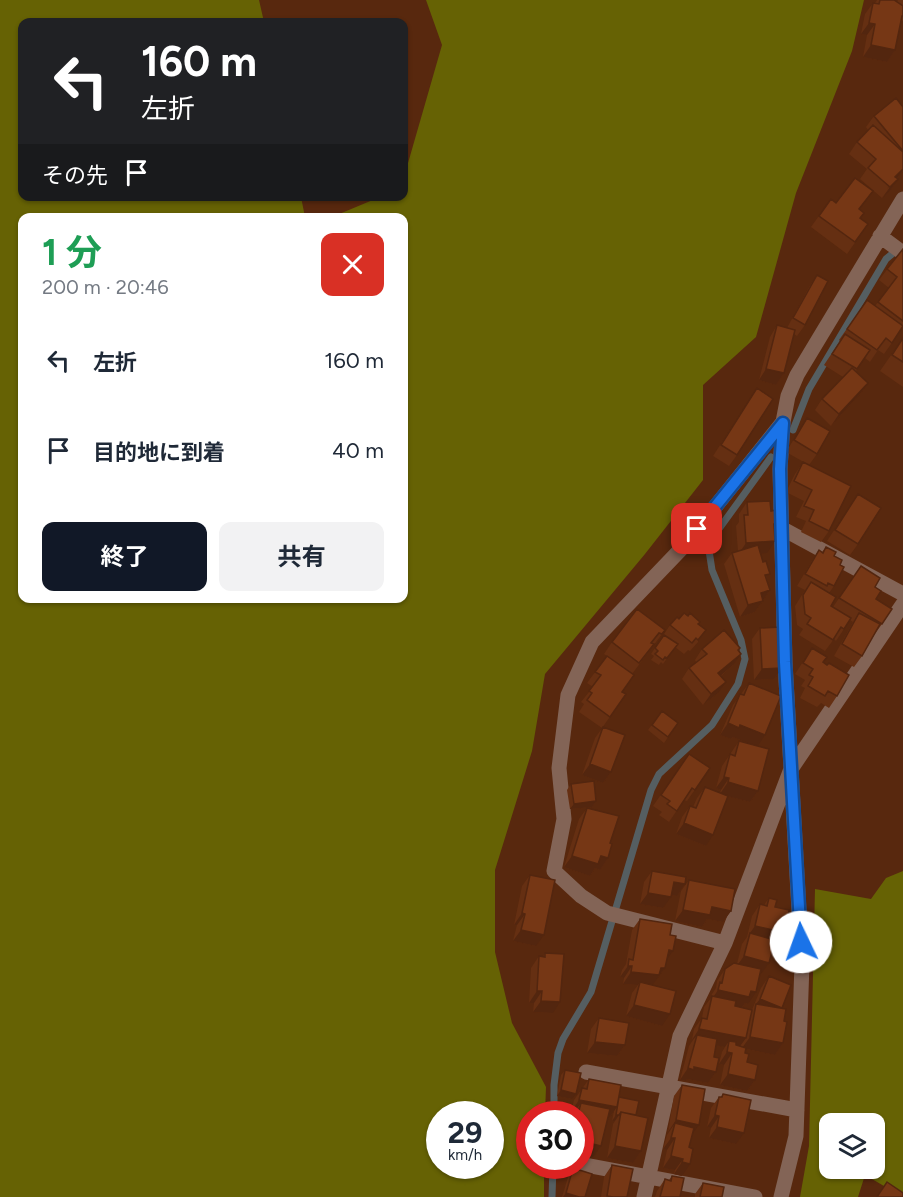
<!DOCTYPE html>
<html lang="ja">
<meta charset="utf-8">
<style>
body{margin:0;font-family:Figtree,"Noto Sans JP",sans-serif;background:#f2f2f3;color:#1f2937;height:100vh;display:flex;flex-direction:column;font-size:22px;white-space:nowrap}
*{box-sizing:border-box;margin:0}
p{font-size:20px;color:#747a83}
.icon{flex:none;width:33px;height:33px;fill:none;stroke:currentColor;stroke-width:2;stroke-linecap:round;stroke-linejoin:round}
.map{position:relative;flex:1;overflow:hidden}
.details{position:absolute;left:18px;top:213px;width:390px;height:390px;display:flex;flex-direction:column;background:#fff;border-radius:12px;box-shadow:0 2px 4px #0004}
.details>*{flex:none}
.hud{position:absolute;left:18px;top:18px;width:390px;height:183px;border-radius:12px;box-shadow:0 2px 4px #0004;background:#202124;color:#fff;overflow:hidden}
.buttons{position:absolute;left:819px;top:1113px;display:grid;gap:12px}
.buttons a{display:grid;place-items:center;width:66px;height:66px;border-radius:12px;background:#fff;box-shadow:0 2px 4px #0004;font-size:30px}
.speed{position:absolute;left:426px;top:1101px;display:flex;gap:12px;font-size:30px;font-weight:700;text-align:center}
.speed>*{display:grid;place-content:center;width:78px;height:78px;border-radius:50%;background:#fff;box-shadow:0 2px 4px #0004;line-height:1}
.speed small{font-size:15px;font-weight:400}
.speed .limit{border:9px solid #d22;background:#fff;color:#111}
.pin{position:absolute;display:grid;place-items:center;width:51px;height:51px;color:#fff;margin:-26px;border-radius:12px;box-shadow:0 3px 9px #0006}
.me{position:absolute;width:66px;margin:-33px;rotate:357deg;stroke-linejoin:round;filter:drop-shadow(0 0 4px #0008)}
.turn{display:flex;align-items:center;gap:21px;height:126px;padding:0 24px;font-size:27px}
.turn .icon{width:78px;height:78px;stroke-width:2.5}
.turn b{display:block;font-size:42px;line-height:51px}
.then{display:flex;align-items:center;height:57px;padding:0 24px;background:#0003;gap:12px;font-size:22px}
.round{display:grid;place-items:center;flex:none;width:63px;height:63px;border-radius:12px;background:#f2f2f3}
.summary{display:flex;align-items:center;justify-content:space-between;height:102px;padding:0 24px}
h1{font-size:36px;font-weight:700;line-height:45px;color:#1e9e55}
.action{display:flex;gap:12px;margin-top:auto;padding:12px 24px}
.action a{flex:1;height:69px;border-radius:12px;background:#111827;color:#fff;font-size:24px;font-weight:700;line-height:69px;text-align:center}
.action a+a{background:#f2f2f3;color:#1f2937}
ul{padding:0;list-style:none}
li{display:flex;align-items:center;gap:18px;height:90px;padding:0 24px}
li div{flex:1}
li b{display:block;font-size:22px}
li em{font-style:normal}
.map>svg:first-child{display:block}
</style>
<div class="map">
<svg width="903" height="1197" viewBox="0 0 903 1197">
<rect width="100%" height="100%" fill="#58280e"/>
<path fill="#666204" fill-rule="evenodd" d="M0,0H259L264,22H22V196L301,197L305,217L22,218V598H404V218L332,217L380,197L404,196V177L442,45L426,0H864L852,51L796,193L756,337L703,385V480L645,554L545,674L532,751L495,870V952L512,1023L546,1087L545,1114H530V1166H544V1197H0ZM440,1114H490V1166H440Z
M903,871V1197L865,1175L858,1197H800L809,1146L815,889L871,899L886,878ZM830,1124H874V1168H830Z"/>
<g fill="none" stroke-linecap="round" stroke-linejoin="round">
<path stroke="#555e61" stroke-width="7" d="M793,430L809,389L886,259L898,249
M554,1114V1085L558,1053L563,1039L591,992L651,790L659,774L712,725L738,684L745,659L741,640L712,570L708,544L771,457
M552,1197L553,1166"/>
<path stroke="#836456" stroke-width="15" d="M880,236L903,253
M783,529L903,594
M725,943L607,913L581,896L554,871L564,819L559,768L568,695L592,642L683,547L783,422
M586,1072L797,1110
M580,1164L755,1197
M644,1197L680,1036L725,943L791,769L903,604
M781,1197L796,1136L802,964L785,662L780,469L783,422L788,396L797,375L903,199"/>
</g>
<path fill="#652f12" d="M877,0H894L897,2L898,0H903V20L901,22L895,50L887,62L863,57L867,35L861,34L865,14L873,3H875Z
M903,107V171L897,178L898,179L890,191L882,198L860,179L867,169L849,154L857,142L868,130L866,127L874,116Z
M831,199L836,203L859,210L860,218L868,224L847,254L811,227Z
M903,249V325L902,326L903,327L884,354L878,350L870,362L865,358L856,371L868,383L860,394L831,426L815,410L822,399L843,377L824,365L840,341L839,340L867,300L875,306L889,288L879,280Z
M817,275L805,325L797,336L794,334L784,373L776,385L759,380L770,337L777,325L787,328L809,287Z
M903,338V387L880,371Z
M757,388L737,455L729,466L713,456Z
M807,418L817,454L809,465L786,452Z
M803,462L829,531L821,542L801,532L806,521L796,517L804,501L786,492L795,474Z
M858,494V544L850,555L827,541Z
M747,502L771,511L777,524L774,528L767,553H760L770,590L755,612L740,617L724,564L732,553L738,551L736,526L739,522V514Z
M826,547L834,556L840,565L834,586L829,593L831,606L833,607L861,566L875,587L876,599L882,624L874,635L862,656L854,667L834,656L853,622L850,620L836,641L834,639L825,651L799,635L803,629L797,625L795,606L805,590L797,586L811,562L819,550L822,552Z
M679,619L699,624L698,642L690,651L688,650L684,654L675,647L663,664L661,662L659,665L651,660L654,656L651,654L670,625Z
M760,628L782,668L774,679L754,680L752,639Z
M665,630L632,674L622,692L626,694L602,728L579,712L584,704L581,702L593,687L587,683L607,656L604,654L612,642Z
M740,648L733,665L721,676L718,693L703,705L682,679L689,668L696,662L695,660L702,649Z
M812,648L823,662L837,696L829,708L821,703L817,707L800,698L805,688L801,686L805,680L795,674Z
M749,683L758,746V791L750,802L728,796L706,846L676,834L682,817L690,806L693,807L697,798L705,787L720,793L721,790L716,788L722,766L739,741L750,744L733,737L731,739L720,735L733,705Z
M662,711L678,723L664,743L648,730Z
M603,727L611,772L603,783L582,775L595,738Z
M689,754L710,768L687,801L684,800L669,822L659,815L662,812L653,806Z
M571,784L596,801L592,807L570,809L567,790Z
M587,808L610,843L608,858L600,870L595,868L590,876L564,867L579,819Z
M652,871L685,884L677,896L671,895L663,908L640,904L644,882Z
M530,875L536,946L513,941L517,925H514L522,886Z
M689,880L731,911L723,922L707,919L702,927L675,921L681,891Z
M769,898L775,907L786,933L778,944H774L769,963L760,974L748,1004L745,1003L742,1008L752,1010L761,988L769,976L781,1008L784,1021L783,1043L775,1055L746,1049L745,1053L747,1062L755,1080L747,1091L720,1085L724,1065L719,1064L722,1052L725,1047L716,1045L714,1057L716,1072L708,1083L687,1079L686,1081L680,1080L689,1046L693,1040H692L694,1029L702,1018L704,1007L711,998L712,994L716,988L717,981L725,969L737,964L742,944L747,937L752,916L760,904L764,905Z
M640,919L667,960L665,968L652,985L662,1026L626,1016L632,993L638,985L623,984L624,978L620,977L622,970L626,964L632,930Z
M545,953L553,1013L533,1012L534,1003H529L531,968L539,956L543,957Z
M599,1018L625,1045L617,1056L587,1053L591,1029Z
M565,1070L572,1099L557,1096L561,1075Z
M589,1079L618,1099L619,1097L636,1115L641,1151L633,1163L607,1158L613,1124L615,1121H612L614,1111L609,1118H608L593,1157L580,1155V1114H573L574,1112H571L574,1100Z
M682,1085L692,1133L682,1176L674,1174L675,1170L663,1168L667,1150L663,1149L667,1135L669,1132H668L674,1096Z
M723,1094L736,1144L709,1138L711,1128L707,1127L711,1108L719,1097H721Z
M612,1165L627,1197H601L604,1177Z
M573,1168L585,1197H562L569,1174Z
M672,1176L680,1197H655L657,1191L665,1179L669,1180Z
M703,1183L722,1197H695V1194Z"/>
<path fill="#53260f" d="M869,23L875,24L867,35L861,34Z
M871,45L895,50L887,62L863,57Z
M903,169V171L887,189L895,177Z
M898,179L890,191L882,198L890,187Z
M766,369L784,373L776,385L759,380Z
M868,383L860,394L831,426L839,414Z
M775,541L767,553L738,555L746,543Z
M770,590L755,612L740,617L748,605L761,593Z
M741,654L733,665L711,684L718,673Z
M782,668L774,679L754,680L762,669Z
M726,682L718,693L703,705L711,694Z
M728,723L740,725L765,735L757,747L733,737L731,739L720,735Z
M590,764L611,772L603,783L582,775Z
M724,777L729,778L721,790L716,788Z
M728,782L758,791L750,802L720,794Z
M596,801L592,807L570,809L574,804Z
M684,823L713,835L706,846L676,834Z
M572,856H601L608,858L600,870L595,868L590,876L564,867Z
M674,882L685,884L677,896L666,894Z
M648,893L671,897L663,908L640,904Z
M712,907L731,911L723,922L707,919L702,927L675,921L683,910Z
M522,913L525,914L517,925H514Z
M755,926L786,933L778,944L749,937L750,933Z
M521,930L544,935L536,946L513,941Z
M669,950L673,951L665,962Z
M744,956L769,963L761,974L736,967Z
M628,966H632L624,978L620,977Z
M661,968H665L651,987L640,982L638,985L623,984L631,972Z
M718,990L751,991L756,992L748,1004L745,1003L741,1009L712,999Z
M537,991H542L534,1003H529Z
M760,999L782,1008L774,1019L756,1004Z
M541,1001L560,1002L553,1013L533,1012Z
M634,1005L670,1014L662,1026L626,1016Z
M699,1029L746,1038L738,1049L729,1041L725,1047L695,1041L697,1035L693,1040H692Z
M750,1037L783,1043L775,1055L742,1048Z
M595,1042L625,1045L617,1056L587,1053Z
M727,1052L732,1053L724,1065L719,1064Z
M694,1067L716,1072L708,1083L687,1079L686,1081L680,1080L688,1068Z
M728,1074L755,1080L747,1091L720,1085Z
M561,1090L576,1094L572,1099L557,1096Z
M579,1100L617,1107L609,1118L579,1113L581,1103L574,1112H571Z
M616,1115H619L615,1121H612Z
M715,1115L719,1116L711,1128L707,1127Z
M676,1120L699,1125L691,1136L675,1123L669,1132H668Z
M717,1127L744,1133L736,1144L709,1138Z
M671,1138H675L667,1150L663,1149Z
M580,1141L601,1146L593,1157L580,1155Z
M615,1146L641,1151L633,1163L607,1158Z
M671,1156L683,1159L675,1170L663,1168Z
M682,1162L690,1164L682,1176L674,1174Z
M566,1193L579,1197H563Z"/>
<path fill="#763715" stroke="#53260f" stroke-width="1.5" d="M880,0H894L903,6V16H902L895,50L871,45L875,24L869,23L873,3L879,4Z
M896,98L903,107V151L874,116Z
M873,125L903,152V169L895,177L898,179L890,187L868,168L876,159L857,142Z
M855,178L873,191L859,209L864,213L860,218L868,224L855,242L819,216L831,199L836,203Z
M903,249V321L878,302L897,277L887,269Z
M817,275L828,281L805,325L793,318Z
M867,300L903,326L892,343L886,338L877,350L847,329Z
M777,325L795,330L784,373L766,369Z
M845,334L870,350L857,369L832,354Z
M903,338V362L892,355Z
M852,368L868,383L839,414L822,399Z
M757,388L773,399L737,455L721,445Z
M807,418L830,431L817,454L794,440Z
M803,462L851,486L829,531L809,521L814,510L804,506L812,490L794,481Z
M858,494L881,508L858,544L835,530Z
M770,501L771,511L776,510L777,524H774L775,541L746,543L744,515H748L747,502Z
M758,545L763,562L766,561L770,574L765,575L770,590L761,593L763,601L748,605L732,553Z
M826,547L836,552L834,556L842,560L840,565L844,567L834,586L828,583L827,586L805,574L819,550L823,553Z
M861,566L880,578L875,587L881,591L876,599L892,609L882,624L839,598Z
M811,582L836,597L831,606L851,618L844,629L841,627L833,640L807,624L811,618L805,614L803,595Z
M637,609L665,630L662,634L659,633L651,643L654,644L639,663L612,642Z
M684,613L688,616L690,613L700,622L698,624L706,630L698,640L696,638L692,643L670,625L677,617L679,619Z
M859,613L880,624L862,656L842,644Z
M781,627L782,668L762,669L760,628Z
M724,630L740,648L738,650L741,654L718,673L726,682L711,694L689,668L707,654L702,649Z
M664,635L678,644L667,658L665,657L663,660L655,654L658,651L655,648Z
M812,648L827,657L823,662L827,665L829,663L849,675L837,696L828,691L825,696L808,686L813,677L809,675L813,669L803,663Z
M607,656L634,675L622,692L626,694L610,717L587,700L592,693L589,691L601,675L595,672Z
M749,683L781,696L765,735L740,725L739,728L728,723L740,694L744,695Z
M662,711L678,723L668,737L652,725Z
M603,727L625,735L611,772L590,764Z
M739,741L769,749L758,791L728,782L729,778L724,777L730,754L735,756Z
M689,754L710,768L695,790L692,788L677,811L667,804L670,801L661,795Z
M594,781L596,801L574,804L571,784Z
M705,787L728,796L713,835L684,823L690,806L696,808Z
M587,808L619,816L610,843L612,844L608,858L601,856L598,864L572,856Z
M652,871L686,877L685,884L674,882L671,897L648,893Z
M530,875L555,880L544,935L521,930L525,914L522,913Z
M689,880L735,889L731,911L712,907L710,915L683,910Z
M769,898L777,900L775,907L789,910L786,933L755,926L760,904L767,906Z
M640,919L672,924L670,935L676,936L673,951L669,950L665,968H661L659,975L631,972L632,966H628L629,959L633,960Z
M750,933L775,940L769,963L744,956Z
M545,953L564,954L560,1002L541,1001L542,991H537L539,956L545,957Z
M734,963L761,969L756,992L751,991L749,997L718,990L720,982L722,983L725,969Z
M769,976L791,985L782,1008L760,999Z
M640,982L676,991L670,1014L634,1005Z
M712,996L736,1001L735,1006L752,1010L746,1038L699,1029L702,1018L707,1019Z
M756,1004L786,1009L784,1021L787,1022L783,1043L750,1037Z
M599,1018L629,1023L625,1045L595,1042Z
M697,1035L717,1039L714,1057L719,1058L716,1072L694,1067V1070L688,1068Z
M729,1041L736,1042V1045L746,1048L745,1053L749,1054L747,1062L758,1065L755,1080L728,1074L732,1053L727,1052Z
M565,1070L581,1073L576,1094L561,1090Z
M589,1079L621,1085L617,1107L579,1100L582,1088L587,1089Z
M682,1085L705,1089L699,1125L676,1120Z
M723,1094L751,1100L744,1133L717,1127L719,1116L715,1115L719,1097H722Z
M619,1097L639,1101L636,1115L621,1112L619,1115H616Z
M581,1103L610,1109L601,1146L580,1141V1114H578Z
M621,1112L648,1118L641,1151L615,1146Z
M675,1123L694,1128L689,1147L693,1149L690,1164L682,1162L683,1159L671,1156L675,1138H671Z
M612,1165L633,1169L627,1197H613L607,1196Z
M573,1168L592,1174L585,1197H579L566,1193Z
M672,1176L684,1178L680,1197H660L665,1179L671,1181Z
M887,1182L903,1193V1197H877Z
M703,1183L724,1187L722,1197H700Z"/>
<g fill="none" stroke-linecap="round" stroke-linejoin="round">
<g stroke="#114b97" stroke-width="15">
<path id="route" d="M697,529L783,423L780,469L785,662L801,942"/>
</g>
<use href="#route" stroke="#1a73e8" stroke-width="10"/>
</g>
</svg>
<div class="buttons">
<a><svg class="icon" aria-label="layers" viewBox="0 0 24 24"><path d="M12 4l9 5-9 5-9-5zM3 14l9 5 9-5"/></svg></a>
</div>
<div class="speed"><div>29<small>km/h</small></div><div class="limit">30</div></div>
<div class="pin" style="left:697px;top:529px;background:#d93025"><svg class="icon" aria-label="arrive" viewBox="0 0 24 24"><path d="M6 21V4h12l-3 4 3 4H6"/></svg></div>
<svg class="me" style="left:801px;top:942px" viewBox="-20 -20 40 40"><circle r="19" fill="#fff"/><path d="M0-13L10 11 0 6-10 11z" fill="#1a73e8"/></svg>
<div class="hud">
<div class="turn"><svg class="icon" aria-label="left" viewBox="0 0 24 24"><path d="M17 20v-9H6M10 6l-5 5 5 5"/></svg><div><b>160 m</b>左折</div></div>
<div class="then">その先<svg class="icon" aria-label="arrive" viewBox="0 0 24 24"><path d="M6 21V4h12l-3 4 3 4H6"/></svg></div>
</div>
<section class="details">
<div class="summary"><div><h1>1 分</h1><p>200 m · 20:46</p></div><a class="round" style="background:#d93025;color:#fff"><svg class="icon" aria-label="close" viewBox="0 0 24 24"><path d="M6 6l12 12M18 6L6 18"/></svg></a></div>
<ul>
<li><svg class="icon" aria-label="left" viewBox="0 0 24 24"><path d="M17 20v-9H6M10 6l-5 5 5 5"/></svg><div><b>左折</b></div><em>160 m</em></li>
<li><svg class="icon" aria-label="arrive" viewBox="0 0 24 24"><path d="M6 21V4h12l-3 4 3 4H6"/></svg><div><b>目的地に到着</b></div><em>40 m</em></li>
</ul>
<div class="action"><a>終了</a><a>共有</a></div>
</section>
</div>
